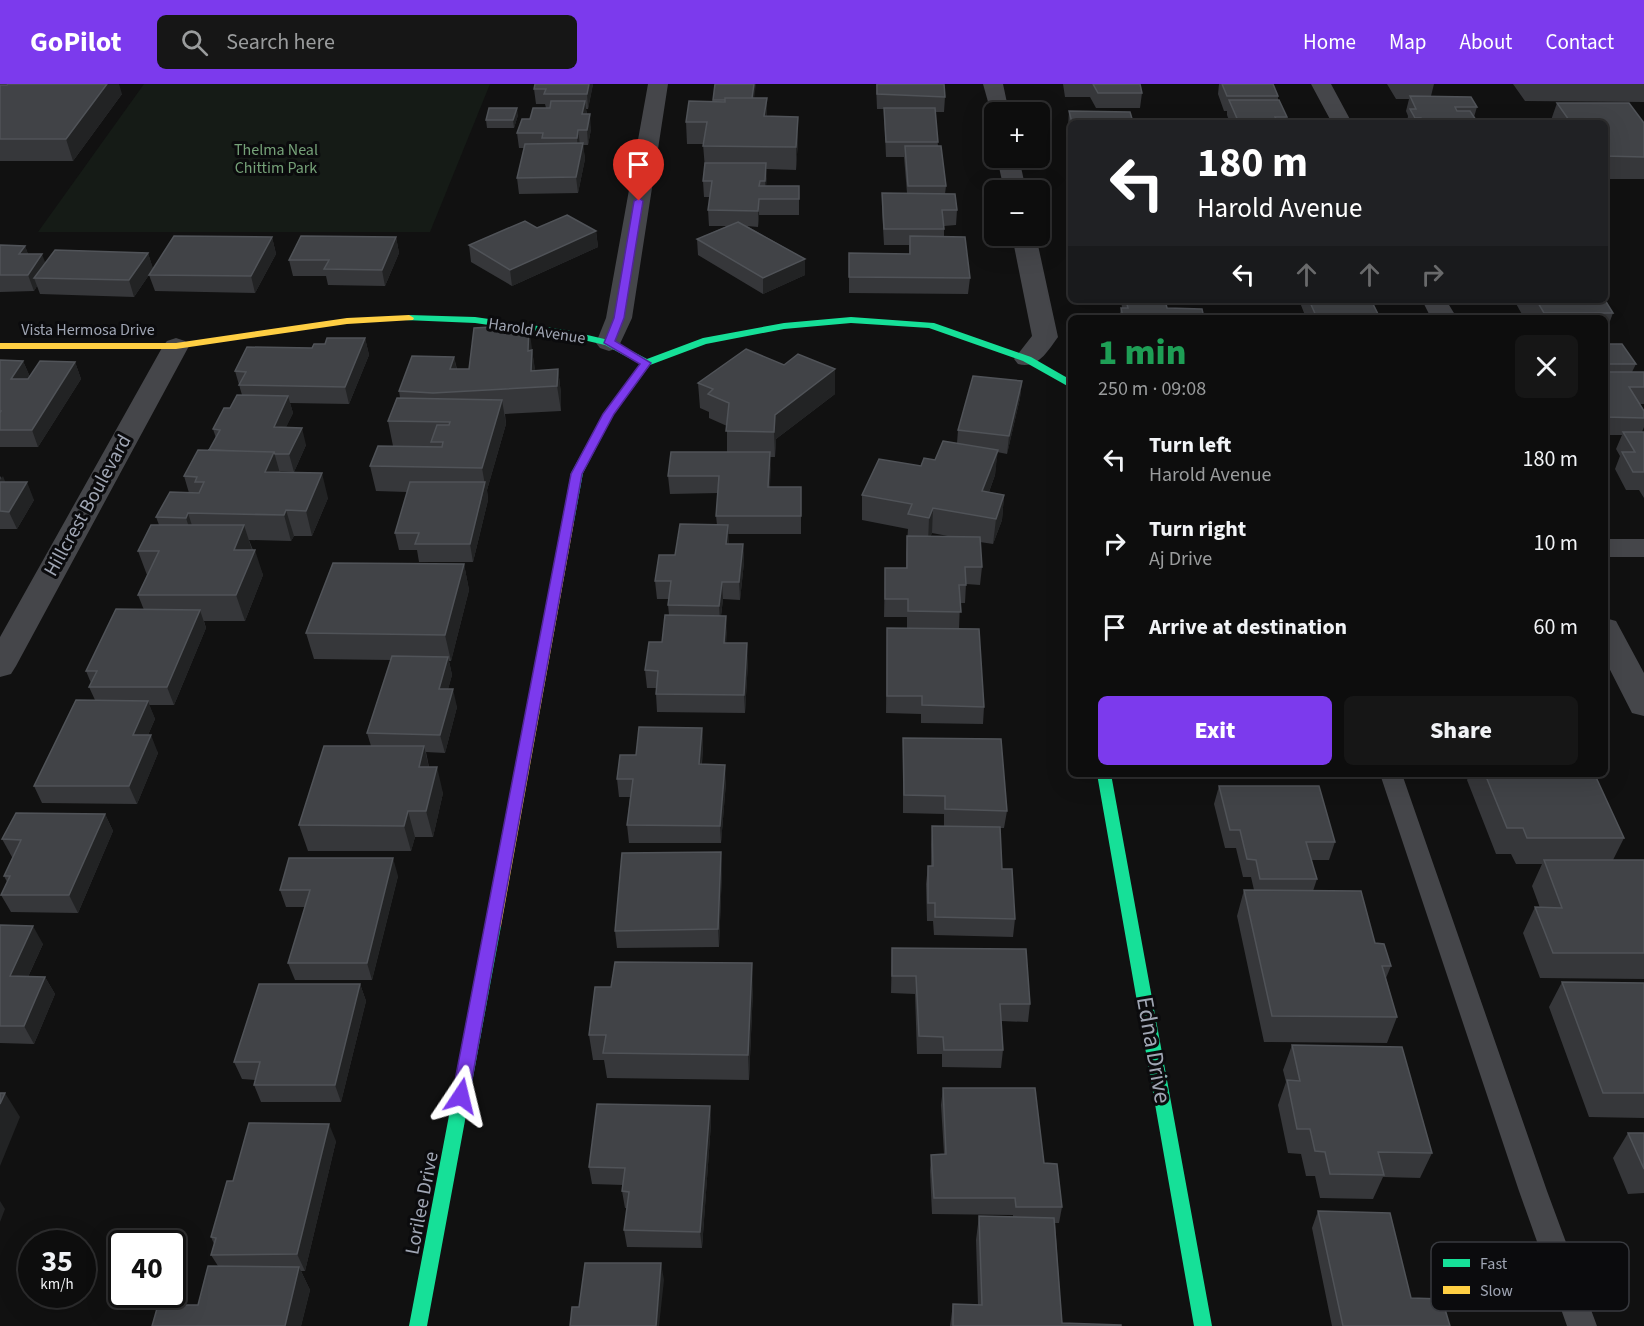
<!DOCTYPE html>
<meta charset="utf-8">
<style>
body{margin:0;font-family:"Source Sans 3",sans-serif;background:#161616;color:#f1f3f6;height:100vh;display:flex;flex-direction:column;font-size:22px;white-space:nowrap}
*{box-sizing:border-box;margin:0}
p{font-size:20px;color:#9a9c9d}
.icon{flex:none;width:33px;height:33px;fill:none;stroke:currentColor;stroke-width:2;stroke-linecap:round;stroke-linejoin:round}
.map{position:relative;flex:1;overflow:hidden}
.sheet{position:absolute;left:1068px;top:231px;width:540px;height:462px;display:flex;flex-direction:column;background:#0d0d0d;border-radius:9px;box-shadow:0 6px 24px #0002,0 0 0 2px #2d2d2e}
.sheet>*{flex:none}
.guide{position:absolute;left:1068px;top:36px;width:540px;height:183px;border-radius:9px;box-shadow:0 6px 24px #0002,0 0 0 2px #2d2d2e;background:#202124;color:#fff;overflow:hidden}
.buttons{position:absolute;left:984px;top:18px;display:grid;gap:12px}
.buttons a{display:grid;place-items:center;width:66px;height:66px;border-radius:9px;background:#0d0d0d;box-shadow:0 6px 24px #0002,0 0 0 2px #2d2d2e;font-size:30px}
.speed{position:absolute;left:18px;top:1146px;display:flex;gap:12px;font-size:30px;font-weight:700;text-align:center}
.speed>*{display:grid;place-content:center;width:78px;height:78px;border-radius:50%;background:#0d0d0d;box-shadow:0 6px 24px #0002,0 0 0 2px #2d2d2e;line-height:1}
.speed small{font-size:15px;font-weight:400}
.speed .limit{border:3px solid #111;border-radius:9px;background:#fff;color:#111}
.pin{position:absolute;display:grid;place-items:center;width:51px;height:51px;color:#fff;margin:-62px -26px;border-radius:50% 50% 50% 0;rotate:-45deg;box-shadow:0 0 6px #0007}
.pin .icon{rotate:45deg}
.me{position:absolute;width:66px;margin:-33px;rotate:10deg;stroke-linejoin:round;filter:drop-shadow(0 0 4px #0008)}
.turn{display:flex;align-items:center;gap:21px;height:126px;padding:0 30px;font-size:27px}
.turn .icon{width:78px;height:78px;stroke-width:2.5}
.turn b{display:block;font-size:42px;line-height:51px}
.lanes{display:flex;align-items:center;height:57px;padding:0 30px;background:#0003;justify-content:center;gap:30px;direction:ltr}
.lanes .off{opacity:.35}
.round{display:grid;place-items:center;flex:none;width:63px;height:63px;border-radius:9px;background:#161616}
.headline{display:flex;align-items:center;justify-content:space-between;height:102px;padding:0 30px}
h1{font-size:36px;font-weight:800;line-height:45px;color:#1e9e55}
.cta{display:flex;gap:12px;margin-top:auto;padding:12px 30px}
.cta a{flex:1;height:69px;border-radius:9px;background:#7c3aed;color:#fff;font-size:24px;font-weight:800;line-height:69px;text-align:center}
.cta a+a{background:#161616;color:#f1f3f6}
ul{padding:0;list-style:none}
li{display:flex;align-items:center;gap:18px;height:84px;padding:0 30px}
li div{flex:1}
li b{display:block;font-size:22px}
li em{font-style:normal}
header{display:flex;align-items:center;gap:36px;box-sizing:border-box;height:84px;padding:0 30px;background:#7c3aed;color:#fff}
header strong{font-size:28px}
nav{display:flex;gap:33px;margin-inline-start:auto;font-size:21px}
.search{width:420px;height:54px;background:#161616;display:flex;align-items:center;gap:15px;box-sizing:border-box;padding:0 21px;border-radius:9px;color:#9a9c9d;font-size:22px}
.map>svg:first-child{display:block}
</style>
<header>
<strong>GoPilot</strong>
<div class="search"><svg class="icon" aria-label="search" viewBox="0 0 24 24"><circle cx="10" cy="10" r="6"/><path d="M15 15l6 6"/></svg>Search here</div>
<nav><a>Home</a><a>Map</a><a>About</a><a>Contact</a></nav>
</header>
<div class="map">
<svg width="1644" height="1242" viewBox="0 0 1644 1242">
<rect width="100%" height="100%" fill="#111"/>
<path fill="#151b16" d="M144,0H490L430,148H38Z"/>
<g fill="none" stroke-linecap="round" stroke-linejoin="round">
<path fill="#45464a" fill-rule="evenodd" d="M1380,690H1402L1547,1107L1597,1242H1567L1519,1107Z"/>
<path fill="#45464a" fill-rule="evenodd" d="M648,0H668L632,234L618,264L609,267L600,264L596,259L606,234Z
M983,0H1003L1009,28H994V33L992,32Z
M1311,0H1331L1352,39H1332Z
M997,74H1019L1026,106H1004Z
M1012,152H1036L1058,253C1047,268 1038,285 1018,280L1014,275L1032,252Z
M1422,216H1446L1457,234H1431Z
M176,254L185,257L189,262L16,582L11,590L0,593V553L163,262L167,257Z
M1605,455H1644V473H1605Z
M1605,534L1616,537L1644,589V632L1632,629L1605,576Z"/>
<path fill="#16e098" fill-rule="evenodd" d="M409,231L475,233L566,246L613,257L647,275L703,254L784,239L851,233L934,239L1031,273L1071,296V304L1023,277L929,244L851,239L784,245L706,260L650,281L614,330L583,389L574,438L568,442L562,438L571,389L603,330L640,280L605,261L566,252L475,239L405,236L404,234Z
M1097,690H1111L1212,1242H1194Z
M493,836L498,838L501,842L427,1242H409L485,842L488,838Z"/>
<path fill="#ffcf43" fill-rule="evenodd" d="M409,231L414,234L413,236L347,240L176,265H0V259H176L347,234Z
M568,434L574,438L501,842L498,846L493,848L488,846L485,842L562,438Z"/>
</g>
<path fill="#36373a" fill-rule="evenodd" d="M535,0H593L588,25H586L587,30L591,45L588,61H583L585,75L578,109L519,110L517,94L524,64H519L517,49L530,35L546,24L545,20H536L534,5Z
M876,0H944L945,13L944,28H935L938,62L946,102L945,110L957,126L956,141L944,142V153L970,194L968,210L849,209V169L909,170V161H884L882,125V109H907L904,73H886L884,25H877Z
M1063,0H1140L1142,9L1140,24H1096L1090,13H1065Z
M1219,0H1273L1278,12V16L1287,33L1285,39H1230L1227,31V27H1224L1218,10Z
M1387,0H1434L1431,12L1477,23L1474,33L1478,39H1407L1408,32L1406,27L1409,15H1396Z
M1513,0H1644V18L1525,17Z
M0,1H7L122,10L73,77H0Z
M754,14H767V32L798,55L796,86L766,85V102H799V131H759L758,143L747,142L805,175V191L763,210L698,171L697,155L727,142H709L708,126L710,113H704L703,97L705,85L703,60H687L686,38L713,18V16Z
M1557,19L1644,39V95H1605V39H1550Z
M1069,27L1133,38V39H1071V57L1068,43Z
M518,31L514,44H487L486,36Z
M537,144L596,147L598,163L512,202L471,178L469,161Z
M272,153L276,170L255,209L155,207L149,191Z
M396,153L399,169L385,202L328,201L326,192H293L289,176Z
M0,161L25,162L28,170L45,179L148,169L153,185L134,213L40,210L37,202L34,207L0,208Z
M1121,216H1165L1167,224L1204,234H1119L1121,224H1122Z
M1299,216H1371L1380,234H1306Z
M1514,216H1605L1613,229L1607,245H1605V234H1524Z
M365,254L369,271L349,320L290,319L293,329L286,343L306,361L294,388L279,387L328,414L312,452H294L291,457L249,456L263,491L245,537H204L206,544L174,621H149L155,635L148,651L158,669L137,720L42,719L34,702L95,616L89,603L91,599L86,587L144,526L138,511L147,491L138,467L159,441L156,433L189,409L184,392L209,366L216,354L213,345L230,324L242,311L235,287L325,260Z
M1605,260L1636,280L1632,288H1644V320H1640L1644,327V343L1642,348H1644V414L1639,406H1626L1615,385L1620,372L1616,365L1622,351H1605Z
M532,266L535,287L558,285L561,310V327L505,330L506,340L487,406L488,416L473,478H419L417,466H399L395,449L407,408L376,407L370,382L393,362L388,337L400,314L399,307L454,273L457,285H469Z
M0,276L23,277L30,293L75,278L81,295L38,363H0Z
M784,281L835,285V310L776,355L775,373H770V403H801V450H728V460H743L744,478L740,516L723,515L721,532H726V559L748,577L745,629L657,628L656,610V604H647L645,586L662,558L669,531L668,521L669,515H657L655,497L675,471L717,441L716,432L718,409L670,410L668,392L727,368V342L709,334V328L700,324L698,299Z
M1022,297L1020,314L1007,370L997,368L995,391L989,408L1004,411L1002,436L993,460L980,458L982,483L980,501L966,500L965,519H960L959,545L984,623L983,640L921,639V630L886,629L887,544H907V533H884L885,484H906V470L908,445L862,436V411L935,376L957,359L958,346ZM932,449L953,453H930Z
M0,392L5,398L34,416L17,445H0Z
M464,480L469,506L451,577H449L452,591L448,605L457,623L445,669L426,668L429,683L443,709L433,753H415L411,767H308L299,741L371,662L367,649L391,576L314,575L306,549Z
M702,644L703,661L702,680L726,698L721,759H629L627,741L630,713H619L617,695L636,671Z
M903,654L1007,727L1004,744H1000L1002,785L1015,835L1013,853L934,851L933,837H927L926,800L928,782H931V760L932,742H944V730L903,729Z
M1220,690H1308L1307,694L1220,693Z
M1470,690H1586L1624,754L1613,776H1644V895L1540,894L1523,849L1535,823L1540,824L1532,802L1542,780H1516L1511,770H1496L1467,696Z
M1219,702L1335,758L1329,776H1311L1317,795L1313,807L1375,859L1391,882L1386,894L1397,933L1387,959L1264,958L1237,832L1244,806H1254L1251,793H1243L1236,764H1225L1214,720Z
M105,730L113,747L78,829L11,828L1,811L7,798L4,792L13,773H12L2,755Z
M722,786L719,863L617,864L615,847Z
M398,792L372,896H295L288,879L305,823H286L280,806Z
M0,841L43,860L28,893H45L55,910L34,960L0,959Z
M892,864L1030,920L1028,938L1001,937L1003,966L1001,984L942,983V970H917L915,910L891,909Z
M1562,898L1644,899V1034L1589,1033L1549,923Z
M360,900L366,917L341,1018H261L254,1001L256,996L242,995L234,978Z
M753,905L749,996L607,994L604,976H593L589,951Z
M1292,961L1432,1069L1420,1094L1383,1093L1373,1115L1320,1114L1315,1092H1306L1301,1070L1288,1069L1278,1021L1286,998L1283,986Z
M943,1004L1044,1079L1062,1123L1059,1139H1055L1062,1239L1121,1242H950L953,1220L978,1221L976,1156L979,1132L1013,1133V1131L932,1130L930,1087L931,1071L944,1070L941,1021Z
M710,1022L711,1039L702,1164L627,1163L624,1146L627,1124H625L622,1107L623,1101L592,1100L589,1083Z
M1628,1049H1644V1109L1628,1110L1613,1074Z
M336,1057L305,1187H301L310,1206L301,1242H152L198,1221L218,1182L211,1171L214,1160L211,1153L233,1097Z
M1318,1127L1411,1214L1450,1242H1332L1312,1144Z"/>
<path fill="#222324" d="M107,0H119L122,10L73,77L66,55Z
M589,0H593L588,25L587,10Z
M754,0H756L752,31V16Z
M767,14V36L764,32Z
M585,17L587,32L582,30Z
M517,24L518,31L514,44L513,36Z
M590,30L591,45L588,61L587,46Z
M798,33V55L796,86V63Z
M578,46L580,61L578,69L577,54Z
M583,59L585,75L578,109L576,93Z
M766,79L767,95L765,113V97Z
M759,115V131L758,143V127Z
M596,147L598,163L512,202L510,186Z
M272,153L276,170L255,209L251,192Z
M396,153L399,169L385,202L382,186Z
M25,162L31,178L19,170Z
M148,169L153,185L134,213L129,196Z
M42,170L48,186L34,194L37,202L34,207L28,191Z
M805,175V191L763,210V194Z
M529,241L532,265L531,282L532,266L536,291L535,303L528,267Z
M365,254L369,271L349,320L345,303Z
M454,273L459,297L450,285Z
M23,277L30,293L18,312L11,295Z
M75,278L81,295L38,363L32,346Z
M558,285L561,310V327L557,302Z
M835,285V310L776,355L775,373L774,348L775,331Z
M1022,297L1020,314L1007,370L1009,352Z
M288,312L293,329L278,360L274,343Z
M502,316L506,340L487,406L488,416L473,478L470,460L485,401L482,384Z
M302,344L306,361L294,388L289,370Z
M998,366L995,391L980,432L982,407Z
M274,368L281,393L265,388Z
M770,368L771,385L769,421L768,403Z
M322,389L328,414L312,452L306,427Z
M3,392L10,410L0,400V396Z
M27,398L34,416L17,445L9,428Z
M1004,411L1002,436L993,460L996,435Z
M933,424L932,449L928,459L929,434Z
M286,426L294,452L291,457L284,431Z
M188,429L196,454L194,459L186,434Z
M244,441L252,466H234Z
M728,441L729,459L727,477L726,460Z
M743,460L744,478L740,516L739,498Z
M255,466L263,491L245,537L236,511Z
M464,480L469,506L451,577L445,551Z
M722,498L723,515L720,539L719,522Z
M200,526L206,544L174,621L167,603Z
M726,532L727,549L725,576L724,559Z
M747,559L748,577L745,629L744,611Z
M448,573L452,591L443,623L439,605Z
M453,605L457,623L445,669L440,651Z
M148,617L155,635L140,669L133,651Z
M702,644L703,661L700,698L699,680Z
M151,651L158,669L137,720L129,702Z
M424,662L430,688L419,683Z
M725,681L726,698L721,759L720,742Z
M437,683L443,709L433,753L426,727Z
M408,727L415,753L411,767L404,742Z
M105,730L113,747L78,829L69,811Z
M721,768L722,786L719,863L718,845Z
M393,774L398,792L372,896L367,879Z
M33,842L43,860L20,910L10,892Z
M752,879L753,905L749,996L748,971Z
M45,893L55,910L34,960L24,942Z
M360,900L366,917L341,1018L335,1001Z
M5,1009L20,1033L0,1082V1020Z
M710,1022L711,1039L702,1164L700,1148Z
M329,1040L336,1057L305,1187L297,1170Z
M0,1117L5,1125L0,1138Z
M661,1179L664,1196L659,1242H656Z
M299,1183L310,1206L301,1242H285Z"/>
<path fill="#414347" stroke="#505358" stroke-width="1.5" d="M8,0H107L66,55H0V1H7Z
M535,0H589L587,10H544L546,5H534Z
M715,0H754L752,14H725V16H713Z
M877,0H944L945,13L877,10Z
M1093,0H1140L1142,9H1098Z
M1222,0H1273L1278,12H1227Z
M1410,12L1471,13L1477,23H1455L1457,27H1470L1478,39H1424L1421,34H1415L1410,25H1416Z
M725,14H767L764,32L798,33L796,63L703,62L707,38H686L689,17L725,18Z
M1229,16H1279L1287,33H1275L1278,39H1239Z
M551,17H585L582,30H590L587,46H578L577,54H542L543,49H517L522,35H530L533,24H550Z
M1557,19H1629L1644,39V73L1605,72V39H1571Z
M489,24H517L513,36H486Z
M884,24H935L938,58H886Z
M1069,27L1130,28L1133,38H1128V39H1072Z
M583,59L576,93L517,94L525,60Z
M905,62H941L946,102H908Z
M705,79H766L765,97H760L759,102H799V115H759L758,127L708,126L712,97H703Z
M882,109L955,110L957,126H942L944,145H884Z
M567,131L596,147L510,186L469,161L525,137L537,144Z
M738,138L805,175L763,194L697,155Z
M174,152L272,153L251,192L149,191Z
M301,152L396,153L382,186L324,185L329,176H289Z
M910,152L965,153L970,194L849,193V169L910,170Z
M0,161L25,162L19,170H42L28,191H0Z
M55,166L148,169L129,196L34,194Z
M1126,216H1165L1167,224L1202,225L1204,234H1123L1121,224H1128Z
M1309,216H1371L1380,234H1317Z
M1529,216H1605L1613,229H1544L1537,217H1530Z
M1539,233H1586L1587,234H1539Z
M529,241L528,267L532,266L531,287L558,285L557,302L433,309L399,307L412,272L454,273L450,285H469L474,244Z
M327,254H365L345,303L239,301L246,288L235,287L247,263L312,264L314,260H325Z
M1605,260H1622L1636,280H1605Z
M746,265L784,281L798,270L835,285L775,331L774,348L726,347L729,319L708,310L713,305L698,299Z
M0,276L23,277L11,295H28L40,277L75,278L32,346H0V329L1,327H0Z
M1605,288H1644V303H1629L1644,327V334L1605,333Z
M973,292L1022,297L1009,352L958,346Z
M237,311L288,312L274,343L302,344L289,370H275L274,368L209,366L220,346L213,345L224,324H230Z
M397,314L502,316L482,384L370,382L378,362L442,363L443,358H431L437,341H449L450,338L388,337Z
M1623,348H1644V388H1633L1622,368H1635Z
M943,357L998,366L982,407L1004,411L996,435L933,424L929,434L908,430L912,420L862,411L879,375L921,382L924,374L935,376Z
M198,366L274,368L265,388L322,389L306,427L286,426L284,431L188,429L186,434L156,433L170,408L199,409L204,398H195L197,393L184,392Z
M671,368H770L768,403H801V432H716L719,392H668Z
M0,398H27L9,428L0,427Z
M410,398H485L470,460H415L419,449H395Z
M680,440L728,441L726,460H743L739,498H722L719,522L668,521L671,497H655L659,471H675Z
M151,441H244L234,466H255L236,511H138L159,467H138Z
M907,452L980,453L982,483H965L966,501H959L961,528L908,527V515H885V484H907Z
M333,479L464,480L445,551L306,549Z
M116,525L200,526L167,603H89L97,587H86Z
M665,531L726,532L724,559H747L744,611L656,610L658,587L645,586L649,558H662Z
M887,544L979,545L984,623L922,621V612H887Z
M392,572L448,573L439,605H453L440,651L367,649Z
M76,616L148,617L133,651H151L129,702H34Z
M639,643L702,644L699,680L725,681L720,742L627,741L633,695H617L620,671H636Z
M903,654L1001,655L1007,727L945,725V712L904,711Z
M324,662H424L419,683H437L426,727H408L404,742L299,741Z
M1485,690H1586L1587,692L1595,691L1624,754H1527L1523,744H1507Z
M1219,702H1319L1335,758H1306L1317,795H1260L1256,776L1247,775L1240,746H1230Z
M16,729L105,730L69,811H1L10,792H4L21,756L2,755Z
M932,742L1000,743L1002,785H1012L1015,835L935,833V819H928V782H933Z
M721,768L718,845L615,847L622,769Z
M289,774H393L367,879H288L310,806H280Z
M1544,776H1644V869H1553L1535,823L1562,824Z
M1244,806L1361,807L1375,859L1384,860L1391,882H1382L1397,933L1272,932Z
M0,841L33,842L10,892L45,893L24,942H0Z
M892,864L1026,865L1030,920H1000L1003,966H944L943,953L919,952L916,892H892Z
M615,878L752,879L748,971L603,969L606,951H589L595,903H611Z
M1562,898L1644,899V1009H1603Z
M259,900H360L335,1001H254L260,978H234Z
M1292,961L1402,963L1432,1069L1378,1068L1384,1091L1330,1090L1325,1068L1315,1067L1310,1045H1297L1287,996L1300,997Z
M943,1004H1035L1044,1079L1057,1080L1062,1123H1016L1015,1114H934L931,1071L946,1070Z
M0,1009H5L0,1020Z
M597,1020L710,1022L700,1148L624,1146L629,1108L622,1107L625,1084L589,1083Z
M249,1039L329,1040L297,1170L211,1171L216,1154L211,1153L227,1097H233Z
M1628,1049H1644V1085Z
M1318,1127L1390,1129L1411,1214L1442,1215L1450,1242H1343Z
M979,1132L1054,1134L1062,1239L1121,1241V1242H953V1220L982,1221Z
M585,1179H661L656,1242H570L572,1223H579Z
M208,1182L299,1183L285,1242H152L158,1221H198Z"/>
<path fill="#7c3aed" stroke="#51269a" stroke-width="1.5" d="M639,114L643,117L624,234L615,257L651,279L614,330L582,390L469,1012L467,1017L461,1019L455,1017L452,1012L571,390L603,330L640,280L604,259L614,234L634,117Z"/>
<g text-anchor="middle" stroke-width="6" stroke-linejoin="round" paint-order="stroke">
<g font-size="16" fill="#75a178" stroke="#0b0b0d">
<text x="276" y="71">Thelma Neal<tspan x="276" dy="18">Chittim Park</tspan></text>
</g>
<g font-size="16" fill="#a0a6b4" stroke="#0b0b0d">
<text x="88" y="251">Vista Hermosa Drive</text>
<text transform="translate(537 246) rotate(9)" y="6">Harold Avenue</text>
</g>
<g font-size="20" fill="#a0a6b4" stroke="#0b0b0d">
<text transform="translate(87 421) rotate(-61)" y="7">Hillcrest Boulevard</text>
<text transform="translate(421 1119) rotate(-79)" y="7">Lorilee Drive</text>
</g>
<g font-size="24" fill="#a0a6b4" stroke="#0b0b0d">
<text transform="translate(1154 966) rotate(80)" y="8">Edna Drive</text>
</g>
</g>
<rect x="1431" y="1158" width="198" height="69" rx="9" fill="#0b0b0d" stroke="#383a3f" stroke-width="1.5"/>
<rect x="1443" y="1175" width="27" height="8" fill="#16e098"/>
<rect x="1443" y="1202" width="27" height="8" fill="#ffcf43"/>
<g font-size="16" fill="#a0a6b4">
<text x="1480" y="1185">Fast</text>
<text x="1480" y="1212">Slow</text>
</g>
</svg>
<div class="buttons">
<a>+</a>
<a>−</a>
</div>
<div class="speed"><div>35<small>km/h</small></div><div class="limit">40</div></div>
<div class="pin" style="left:639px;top:117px;background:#d93025"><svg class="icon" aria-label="arrive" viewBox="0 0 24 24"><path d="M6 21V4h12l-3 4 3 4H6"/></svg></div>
<svg class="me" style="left:461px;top:1012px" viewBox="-20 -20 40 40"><path d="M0-17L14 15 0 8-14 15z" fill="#7c3aed" stroke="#fff" stroke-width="4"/></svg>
<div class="guide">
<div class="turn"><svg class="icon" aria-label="left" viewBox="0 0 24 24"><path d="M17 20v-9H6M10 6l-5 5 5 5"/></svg><div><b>180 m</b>Harold Avenue</div></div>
<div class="lanes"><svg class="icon" aria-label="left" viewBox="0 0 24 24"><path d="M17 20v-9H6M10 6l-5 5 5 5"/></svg><svg class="icon off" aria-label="ahead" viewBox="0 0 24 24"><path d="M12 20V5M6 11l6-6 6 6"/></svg><svg class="icon off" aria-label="ahead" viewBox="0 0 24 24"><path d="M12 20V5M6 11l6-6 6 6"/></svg><svg class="icon off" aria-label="right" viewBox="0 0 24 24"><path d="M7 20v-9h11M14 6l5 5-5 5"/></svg></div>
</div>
<section class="sheet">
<div class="headline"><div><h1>1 min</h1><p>250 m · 09:08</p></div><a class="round"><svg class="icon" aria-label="close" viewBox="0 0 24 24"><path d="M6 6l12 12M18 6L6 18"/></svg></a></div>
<ul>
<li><svg class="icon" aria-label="left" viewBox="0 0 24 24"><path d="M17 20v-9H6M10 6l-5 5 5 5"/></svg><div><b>Turn left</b><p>Harold Avenue</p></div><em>180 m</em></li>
<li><svg class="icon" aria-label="right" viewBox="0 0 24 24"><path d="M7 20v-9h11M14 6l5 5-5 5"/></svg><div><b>Turn right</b><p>Aj Drive</p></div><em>10 m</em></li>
<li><svg class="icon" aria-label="arrive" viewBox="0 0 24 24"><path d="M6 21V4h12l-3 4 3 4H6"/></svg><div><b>Arrive at destination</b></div><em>60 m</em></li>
</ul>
<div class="cta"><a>Exit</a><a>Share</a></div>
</section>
</div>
